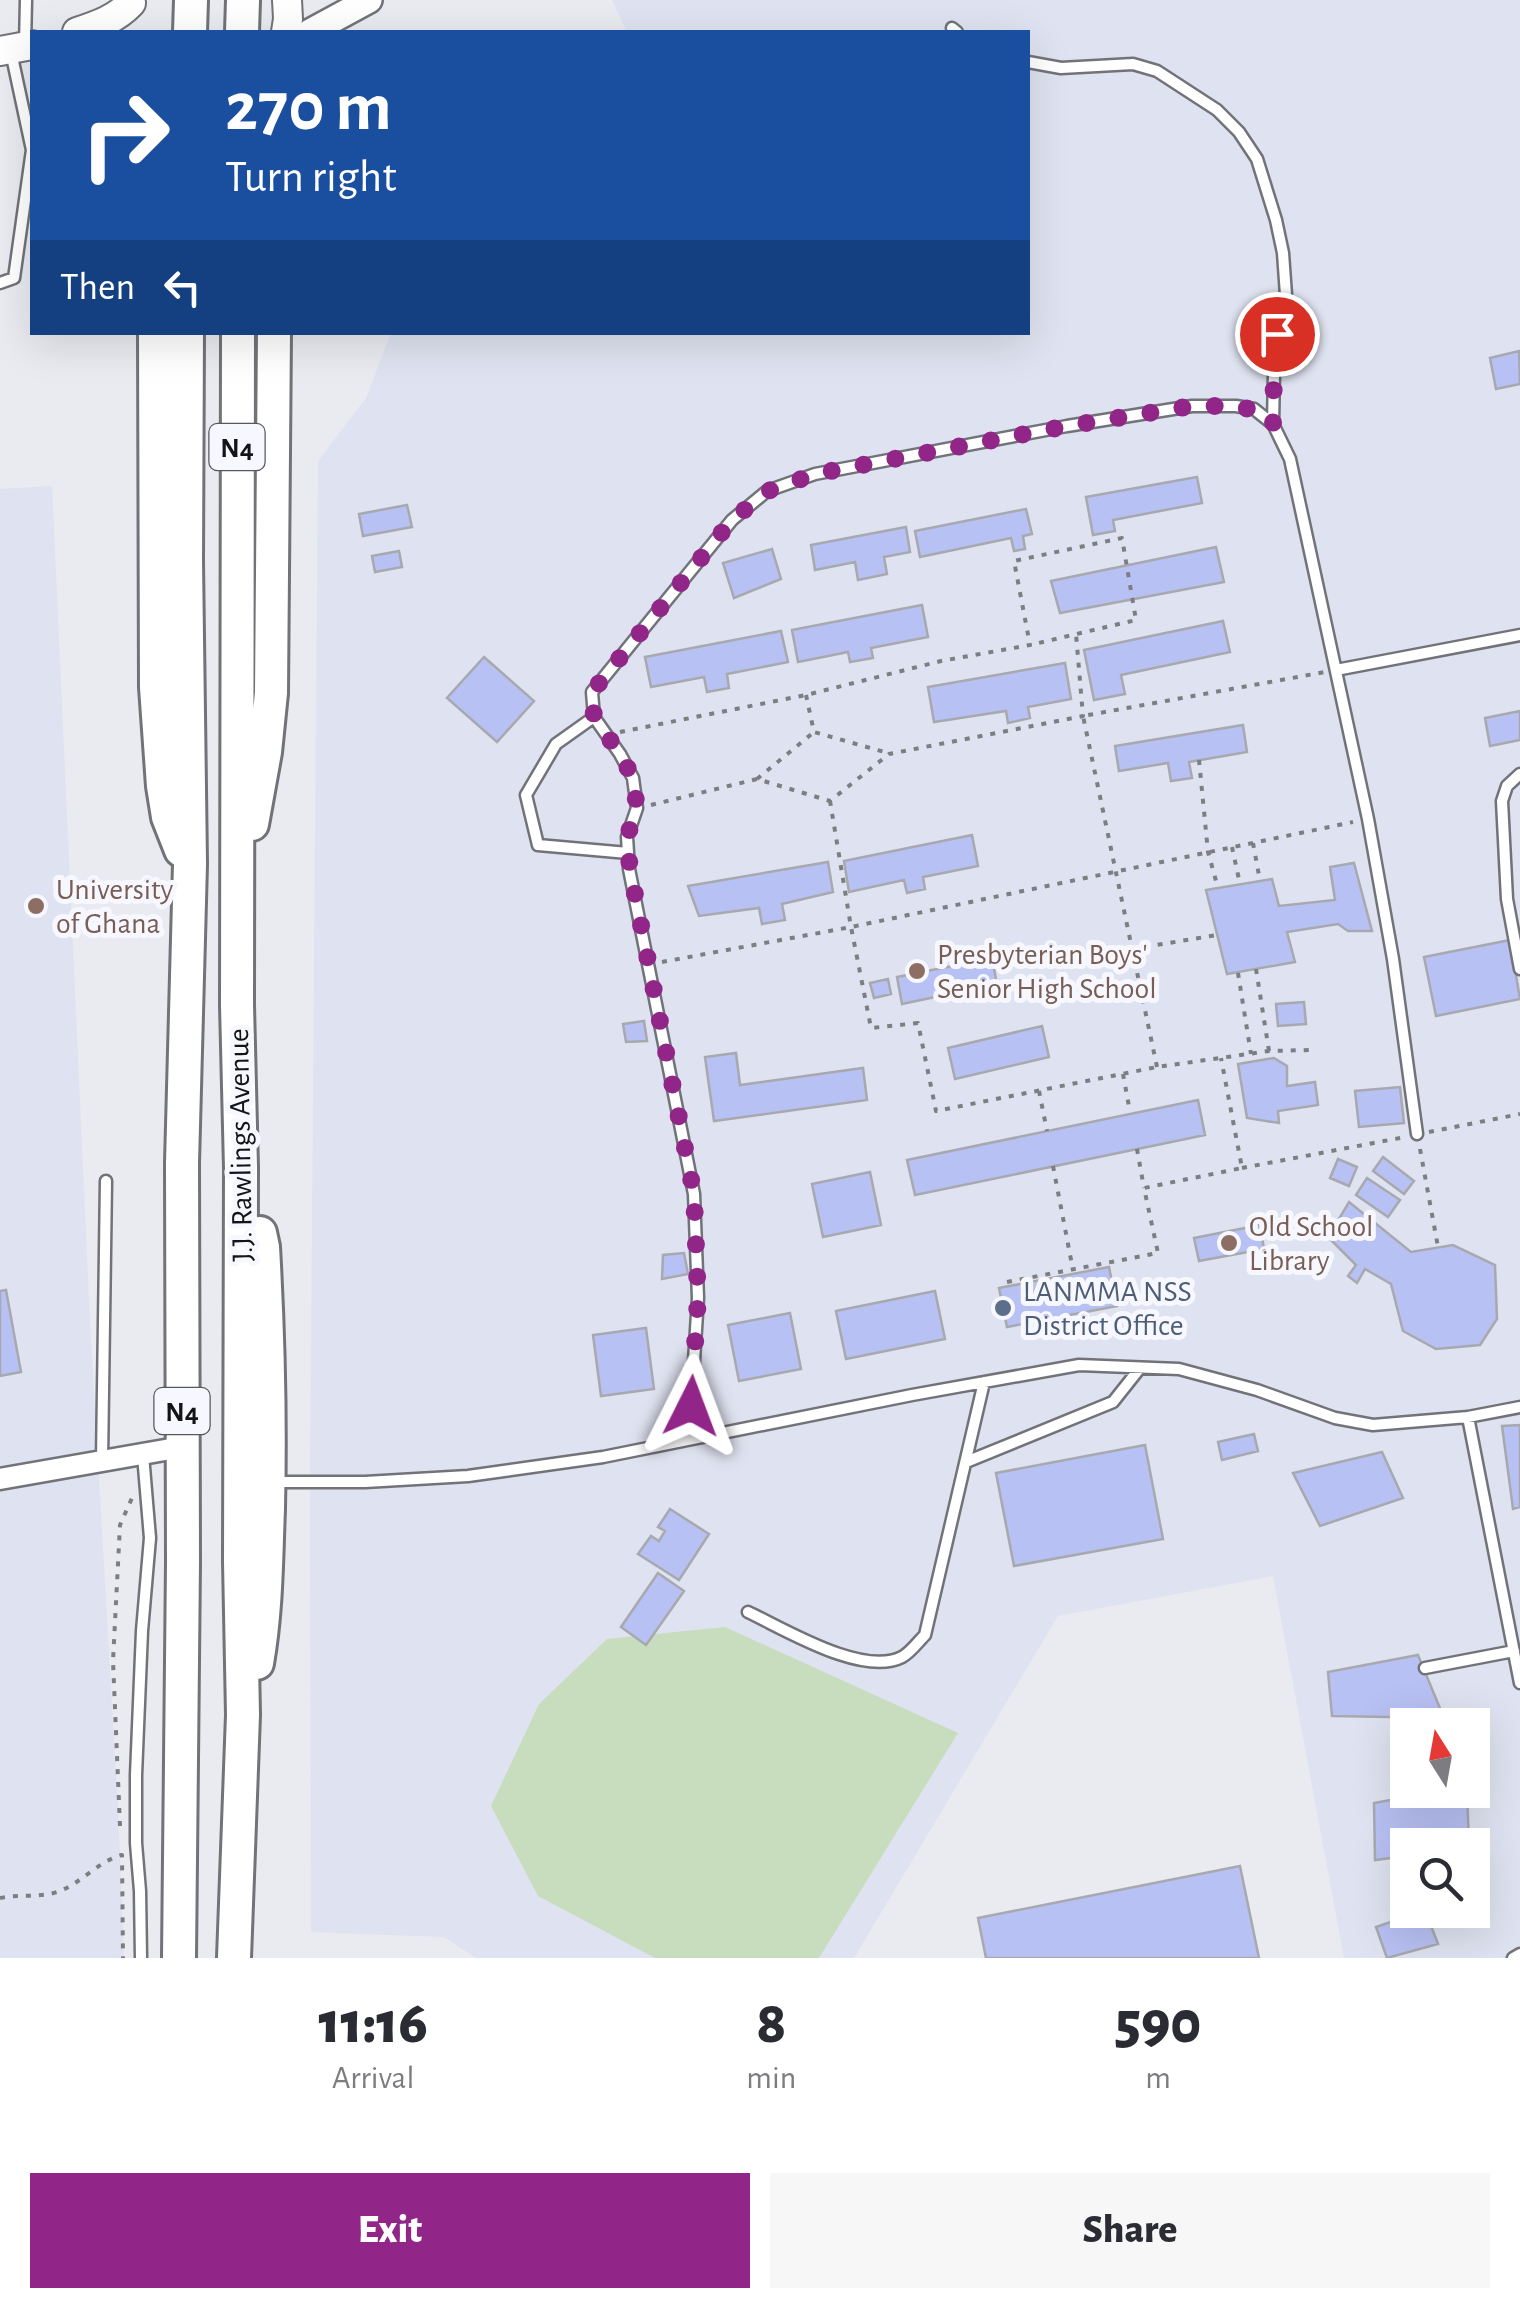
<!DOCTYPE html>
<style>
body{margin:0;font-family:"Alegreya Sans",sans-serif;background:#f7f7f7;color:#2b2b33;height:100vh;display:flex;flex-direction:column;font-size:38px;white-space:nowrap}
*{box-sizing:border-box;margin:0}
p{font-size:32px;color:#7c7c81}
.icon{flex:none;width:55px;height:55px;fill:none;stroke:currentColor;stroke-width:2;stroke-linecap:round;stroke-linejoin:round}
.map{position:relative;height:1958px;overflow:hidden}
.details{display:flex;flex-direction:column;background:#fff;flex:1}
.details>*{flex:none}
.top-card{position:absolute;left:30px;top:30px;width:1000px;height:305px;border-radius:0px;box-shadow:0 10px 40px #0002;background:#1a4fa0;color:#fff;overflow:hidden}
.needle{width:65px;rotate:349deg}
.controls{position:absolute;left:1390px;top:1708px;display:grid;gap:20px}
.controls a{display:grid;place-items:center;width:100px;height:100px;border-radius:0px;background:#fff;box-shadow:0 10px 40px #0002;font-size:50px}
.pin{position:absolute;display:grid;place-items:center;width:85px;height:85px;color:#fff;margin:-42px;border:5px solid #fff;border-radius:50%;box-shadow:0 2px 10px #0007}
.me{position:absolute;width:110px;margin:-55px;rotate:3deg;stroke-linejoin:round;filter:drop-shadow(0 0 8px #0008)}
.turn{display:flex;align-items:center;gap:35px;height:210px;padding:0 30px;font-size:45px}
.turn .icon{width:130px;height:130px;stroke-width:2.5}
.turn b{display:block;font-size:70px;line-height:85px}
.then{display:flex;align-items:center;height:95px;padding:0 30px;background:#0003;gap:20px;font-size:38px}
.eta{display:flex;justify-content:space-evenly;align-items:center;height:170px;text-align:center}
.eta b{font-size:60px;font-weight:800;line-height:70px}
.action{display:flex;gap:20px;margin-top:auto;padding:20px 30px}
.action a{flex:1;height:115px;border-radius:0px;background:#922588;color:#fff;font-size:40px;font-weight:800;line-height:115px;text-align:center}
.action a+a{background:#f7f7f7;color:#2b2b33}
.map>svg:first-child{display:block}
</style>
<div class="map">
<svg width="1520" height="1958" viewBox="0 0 1520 1958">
<rect width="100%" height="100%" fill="#e9ebf1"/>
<path fill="#dfe2f0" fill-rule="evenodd" d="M612,0H1520V1958H1344L1273,1576L1058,1616L854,1958H476L444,1937L311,1932L310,1482L318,461L366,398L391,333L1028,332V32H627ZM1408,1725H1472V1790H1408ZM1408,1845H1472V1910H1408Z
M52,486L90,1323L118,1808L124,1958H0V489Z"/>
<path fill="#c8ddbd" d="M725,1627L958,1733L819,1958H655L538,1896L491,1806L539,1704L607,1639Z"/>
<path fill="#b8c1f3" stroke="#a8a9af" stroke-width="2.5" d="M1519,351L1520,384L1496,389L1490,358Z
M1197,477L1202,503L1113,520L1115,531L1093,535L1086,497Z
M407,505L412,527L363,536L359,514Z
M1026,509L1032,534L1023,536L1025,549L1014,551L1011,538L920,557L915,531Z
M906,527L910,552L884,557L887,574L858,580L855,562L815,570L811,545Z
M1216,547L1224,582L1060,613L1051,581Z
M772,549L781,579L734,598L723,563Z
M399,551L402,567L375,572L372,556Z
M922,605L928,637L871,648L873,658L850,662L848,652L798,662L792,630Z
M1223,621L1230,652L1121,675L1125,694L1094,700L1084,650Z
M781,631L788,662L727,674L729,688L707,692L704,677L651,687L645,657Z
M484,657L534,701L497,742L447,698Z
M1065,663L1071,699L1028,707L1030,718L1008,723L1006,711L934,722L928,687Z
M1520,711V740L1490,746L1485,718Z
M1243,725L1247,752L1189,762L1192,778L1171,781L1168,763L1119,771L1115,746Z
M972,835L978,866L923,877L925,889L907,893L904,880L849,892L844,861Z
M828,862L833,892L782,904L785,920L762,924L759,908L699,916L688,886Z
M1354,863L1372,931H1348L1338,924L1287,932L1295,962L1227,974L1206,890L1272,879L1279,906L1335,900L1330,867Z
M1510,940L1520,999L1436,1016L1424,957Z
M992,958L997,984L902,1004L897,977Z
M888,979L891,994L874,998L870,983Z
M1304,1002L1306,1024L1278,1026L1276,1004Z
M644,1021L647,1041L626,1042L623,1024Z
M1042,1026L1049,1057L955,1079L948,1048Z
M736,1053L740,1085L863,1068L867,1100L714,1121L705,1057Z
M1274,1058L1287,1066V1086L1315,1082L1318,1105L1278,1111L1279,1123L1247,1118L1238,1064Z
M1400,1087L1404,1123L1359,1127L1355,1091Z
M1198,1100L1205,1135L915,1195L907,1160Z
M1383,1157L1414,1181L1404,1194L1373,1171Z
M1338,1159L1357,1167L1349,1186L1330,1178Z
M870,1172L881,1225L823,1237L812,1184Z
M1367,1178L1400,1200L1388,1217L1356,1195Z
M1349,1202L1411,1252L1453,1245L1495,1265L1497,1319L1480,1345L1436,1349L1403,1331L1391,1284L1365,1269L1357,1283L1348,1276L1356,1265L1328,1237Z
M1260,1225L1264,1249L1199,1261L1194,1238Z
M684,1253L688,1274L662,1279L663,1255Z
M1109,1267L1117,1306L1007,1327L999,1288Z
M6,1290L21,1372L0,1376V1291Z
M935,1291L945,1339L846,1359L836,1311Z
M790,1313L801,1369L739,1381L728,1325Z
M646,1328L654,1389L601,1396L593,1335Z
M1520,1425V1507L1513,1509L1502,1426Z
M1520,1425V1507L1513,1509L1502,1426Z
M1254,1434L1258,1451L1222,1460L1218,1442Z
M1145,1445L1163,1539L1014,1566L996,1473Z
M1382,1452L1403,1498L1320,1526L1293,1473Z
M1382,1452L1403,1498L1320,1526L1293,1473Z
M670,1509L709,1534L679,1580L638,1554L651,1536L659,1541L665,1531L658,1527Z
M658,1573L684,1591L646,1645L621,1627Z
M1418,1655L1444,1718L1332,1716L1328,1672Z
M1418,1655L1444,1718L1332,1716L1328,1672Z
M1445,1790H1467L1469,1845H1408V1856L1375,1860L1374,1803Z
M1445,1790H1467L1469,1845H1408V1856L1375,1860L1374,1803Z
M1240,1866L1259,1958H986L978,1918Z
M1425,1910L1438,1944L1387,1958L1376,1927Z
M1425,1910L1438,1944L1387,1958L1376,1927Z"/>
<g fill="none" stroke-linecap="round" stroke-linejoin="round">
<g stroke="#727379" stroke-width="15">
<path id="service" d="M952,28L957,32
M25,46L26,0
M1028,62L1061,68L1133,64L1157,71L1217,110L1239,132L1257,159L1276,220L1283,253L1286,295L1277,333L1274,372L1273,424
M0,283L14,278L32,150L11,52
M1336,670L1520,635
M594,717L556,744L526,795L538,845L628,853
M1520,774L1507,786L1502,801L1507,899L1520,969
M1468,1417L1520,1683
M689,1439L698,1298L694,1194L629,869L627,837L637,808L633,778L620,754L594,717L592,692L732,520L767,491L815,474L1067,426L1192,406H1236L1254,409L1273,424L1290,459L1368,819L1393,959L1417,1134
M102,1461L106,1181
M966,1462L1113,1402L1140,1368
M274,1482H365L468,1476L603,1457L912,1395L1079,1365L1179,1369L1257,1390L1335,1418L1373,1425L1468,1417L1520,1407
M748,1612C786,1630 863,1677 902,1657C910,1653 918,1642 925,1635L984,1382
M1425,1668L1514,1651
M141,1958L140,1891L136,1843V1775L142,1631L150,1538L143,1455
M1513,1958L1520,1954"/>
</g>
<g stroke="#727379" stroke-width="25">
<path id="minor" d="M0,1479L182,1447"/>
</g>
<g stroke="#727379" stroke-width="30">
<path id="tertiary" d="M310,32L369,0"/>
</g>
<g stroke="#727379" stroke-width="32">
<path id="secondary" d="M77,32C98,25 116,19 131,3
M286,32L288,19L287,0
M0,51L32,45"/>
</g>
<g stroke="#727379" stroke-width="38">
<path id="trunk" d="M190,32L191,0
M242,32L243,0
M155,332L156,687L163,786L168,817L181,850
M252,824L265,752L271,693L274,332
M257,1663C266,1611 266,1561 268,1509C270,1422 268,1335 263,1247L260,1233
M179,1958L183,1562L182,1163L190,864L186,561L187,332
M234,1958L243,1715L240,1561L241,1168L237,1005L238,332"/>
</g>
<path stroke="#7d7e82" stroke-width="4" stroke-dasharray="5 8" stroke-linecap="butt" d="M806,695L814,732L888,753
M620,732L806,695L941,661L1030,645L1014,561L1122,538L1136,620L1030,645
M1199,760L1208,852L1218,888
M757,779L814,732
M830,801L851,927L871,1028L918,1023L936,1111L1157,1067L1269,1051L1309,1050
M651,805L757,779L830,801L889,754L1083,716L1076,634
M1253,843L1260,881
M1232,847L1240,884
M1132,949L1217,935
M662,962L851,927L1353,822
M1256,969L1269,1051
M1238,973L1251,1054
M1157,1067L1083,716L1325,672
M1123,1074L1130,1112
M1039,1091L1047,1131
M1429,1132L1520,1114
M1137,1149L1144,1188
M1420,1149L1438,1247
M1053,1166L1073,1270
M1242,1168L1405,1137
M1007,1282L1158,1253L1144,1188L1242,1168L1221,1058
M120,1826L113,1661L120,1525L132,1498
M0,1898C19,1894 38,1898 57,1892C81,1884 98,1861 122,1855L123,1958"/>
<use href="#service" stroke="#fff" stroke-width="10"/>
<use href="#minor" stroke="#fff" stroke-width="20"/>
<use href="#tertiary" stroke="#fff" stroke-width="25"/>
<use href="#secondary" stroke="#fff" stroke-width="28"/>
<use href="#trunk" stroke="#fff" stroke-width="32"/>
</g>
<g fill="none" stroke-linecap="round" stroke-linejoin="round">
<path stroke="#922588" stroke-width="18" stroke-dasharray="0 32.4" d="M691,1406L698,1298L694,1194L630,869L627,837L637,808L633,778L620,754L594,717L592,692L732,520L768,491L815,474L1067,426L1192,406H1236L1254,410L1273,424L1274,372L1277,334"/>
</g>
<g fill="#8d6e63" stroke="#f7f8ff" stroke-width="4">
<circle cx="36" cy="906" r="10"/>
<circle cx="917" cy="971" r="10"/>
<circle cx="1229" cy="1243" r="10"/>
</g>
<circle fill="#5c6f8a" stroke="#f7f8ff" stroke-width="4" cx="1003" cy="1308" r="10"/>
<g text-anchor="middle" stroke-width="10" stroke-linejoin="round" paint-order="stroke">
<g fill="#f7f8ff" stroke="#57585c" stroke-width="2.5">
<rect x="209.5" y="424" width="55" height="46" rx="8"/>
<rect x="154.5" y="1388" width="55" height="46" rx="8"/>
</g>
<g font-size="28" font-weight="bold" fill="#131416">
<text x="237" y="457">N4</text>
<text x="182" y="1421">N4</text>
</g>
<g font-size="30" fill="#785e54" stroke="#f7f8ff" text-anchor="start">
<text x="56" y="899">University<tspan x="56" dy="34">of Ghana</tspan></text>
<text x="937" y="964">Presbyterian Boys'<tspan x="937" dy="34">Senior High School</tspan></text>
<text x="1249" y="1236">Old School<tspan x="1249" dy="34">Library</tspan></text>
</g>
<g font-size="30" fill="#131416" stroke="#f7f8ff">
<text transform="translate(240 1145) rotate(-91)" y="10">J.J. Rawlings Avenue</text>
</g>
<g font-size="30" fill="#4e5e75" stroke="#f7f8ff" text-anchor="start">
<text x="1023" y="1301">LANMMA NSS<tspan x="1023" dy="34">District Office</tspan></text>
</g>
</g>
</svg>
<div class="controls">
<a><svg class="needle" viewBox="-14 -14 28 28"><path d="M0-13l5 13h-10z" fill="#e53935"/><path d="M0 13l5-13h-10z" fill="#7c7c81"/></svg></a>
<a><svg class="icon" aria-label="search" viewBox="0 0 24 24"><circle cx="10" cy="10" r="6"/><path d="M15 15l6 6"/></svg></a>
</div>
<div class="pin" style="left:1277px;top:334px;background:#d93025"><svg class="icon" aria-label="arrive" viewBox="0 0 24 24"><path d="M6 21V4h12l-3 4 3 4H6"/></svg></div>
<svg class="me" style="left:691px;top:1406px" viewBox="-20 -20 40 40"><path d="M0-17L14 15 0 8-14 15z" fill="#922588" stroke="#fff" stroke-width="4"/></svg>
<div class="top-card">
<div class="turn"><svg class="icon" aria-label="right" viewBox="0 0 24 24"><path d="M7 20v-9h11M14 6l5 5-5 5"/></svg><div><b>270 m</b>Turn right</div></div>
<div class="then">Then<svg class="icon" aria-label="left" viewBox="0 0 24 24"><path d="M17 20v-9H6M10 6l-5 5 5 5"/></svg></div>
</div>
</div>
<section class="details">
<div class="eta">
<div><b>11:16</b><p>Arrival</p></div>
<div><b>8</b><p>min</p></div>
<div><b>590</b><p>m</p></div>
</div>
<div class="action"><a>Exit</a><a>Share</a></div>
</section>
